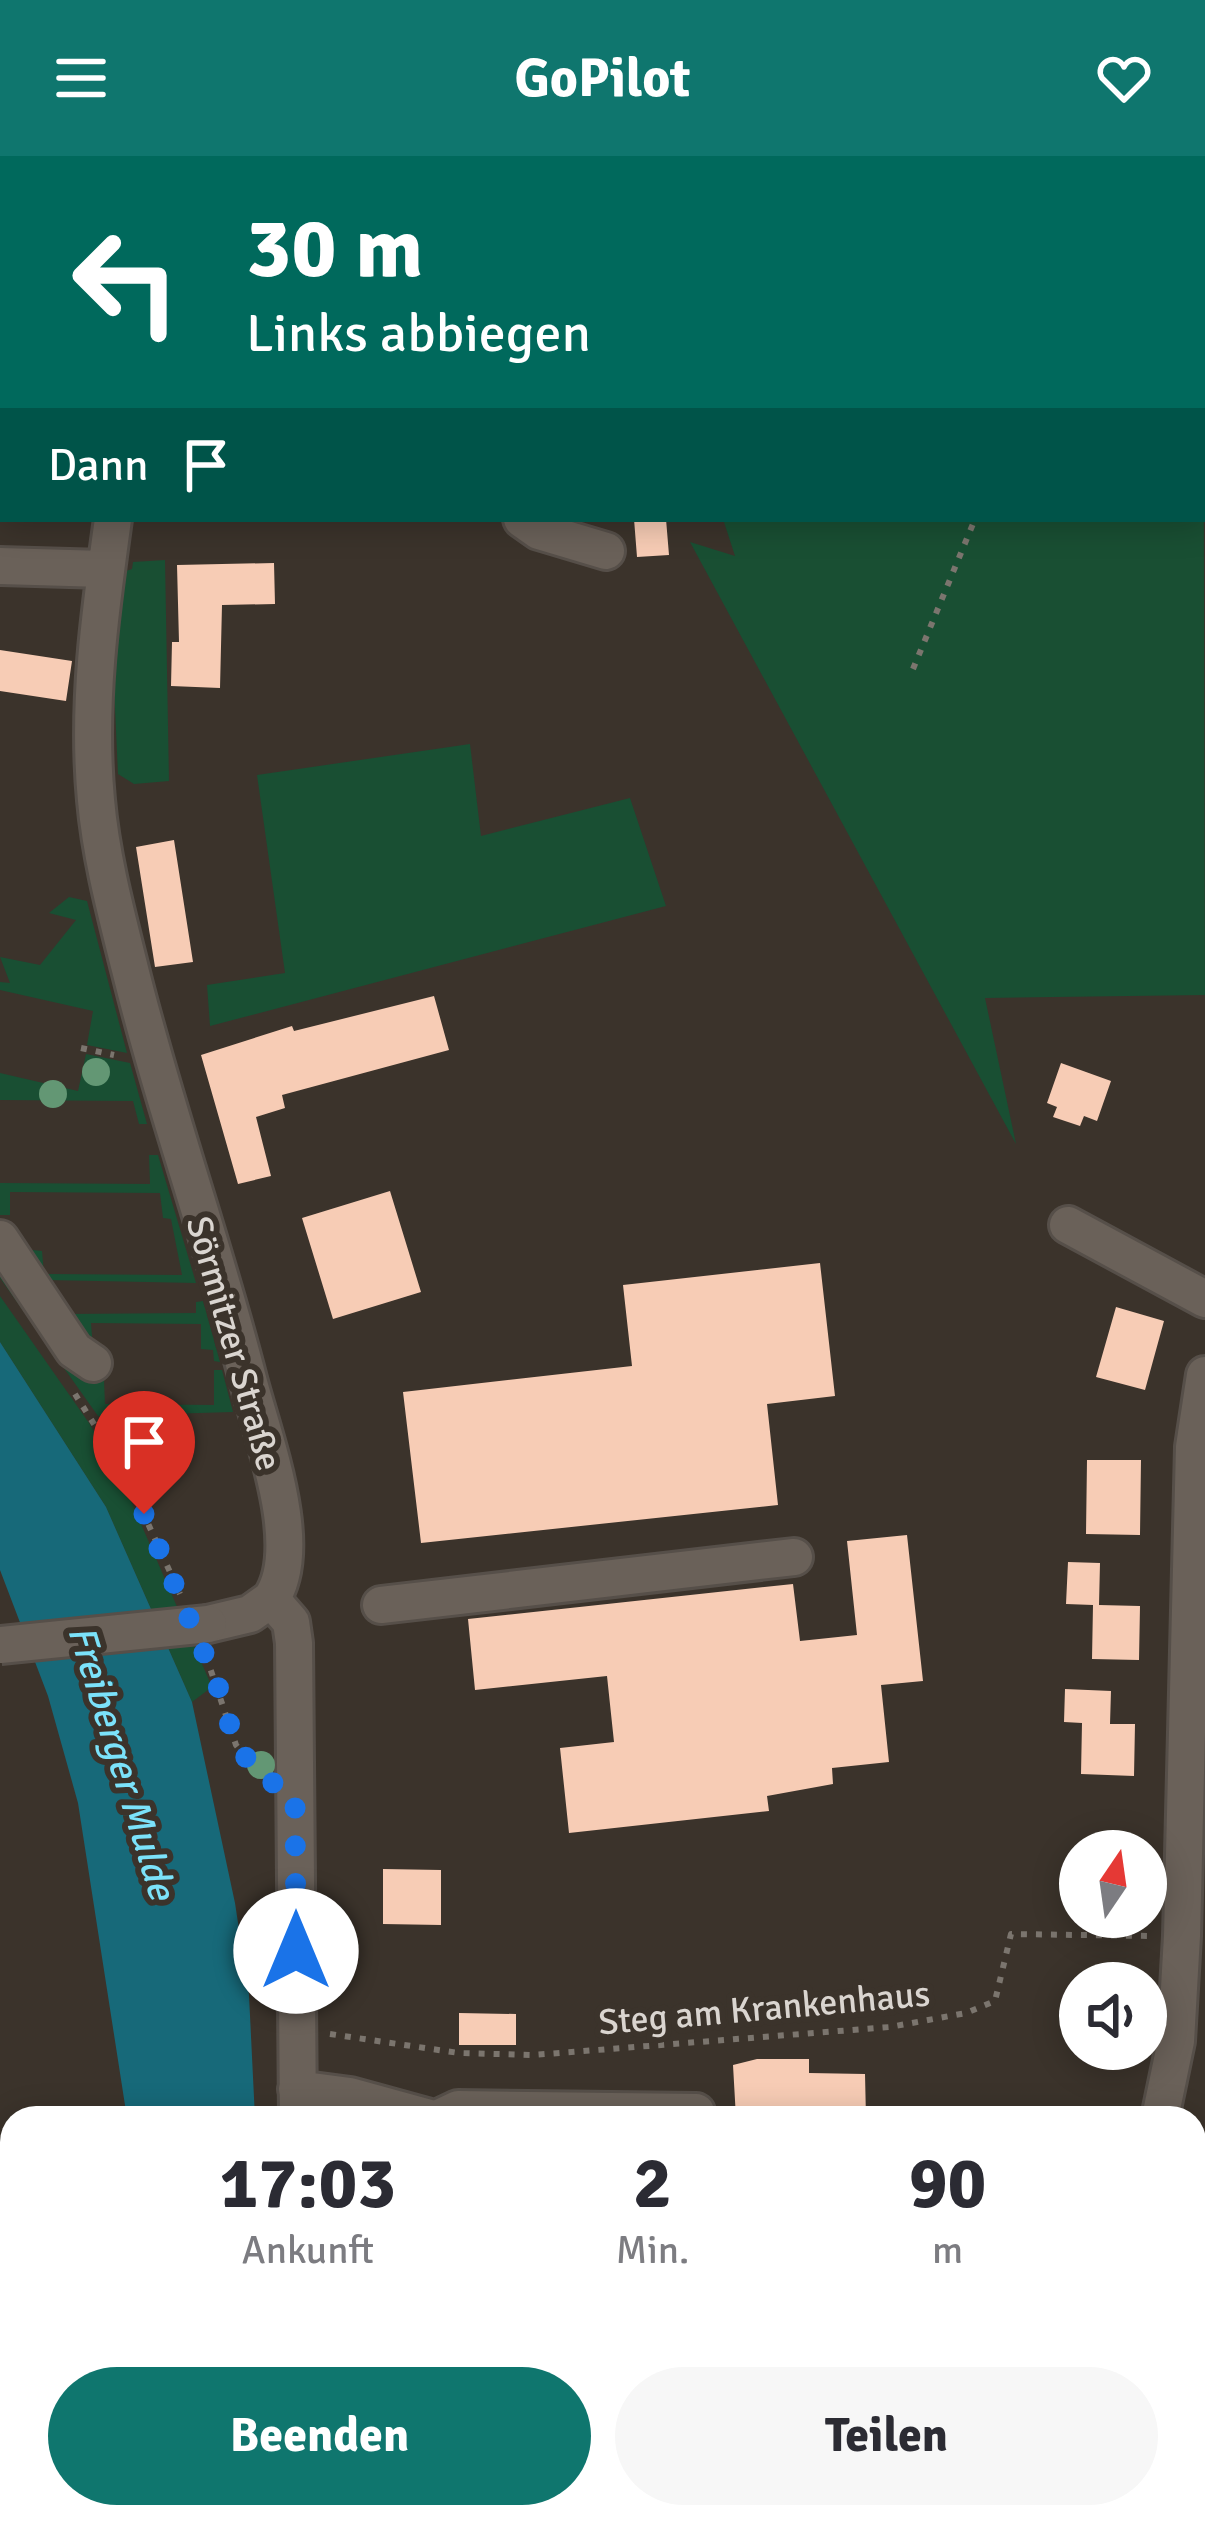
<!DOCTYPE html>
<html lang="de">
<meta charset="utf-8">
<style>
body{margin:0;font-family:Signika,sans-serif;background:#f7f7f7;color:#2b2b33;height:100vh;display:flex;flex-direction:column;font-size:45px;white-space:nowrap}
*{box-sizing:border-box;margin:0}
p{font-size:39px;color:#7c7c81}
.icon{flex:none;width:66px;height:66px;fill:none;stroke:currentColor;stroke-width:2;stroke-linecap:round;stroke-linejoin:round}
.map{position:relative;flex:1;overflow:hidden}
.panel{position:absolute;left:0px;top:1950px;width:1206px;height:423px;display:flex;flex-direction:column;background:#fff;border-radius:36px 36px 0 0;box-shadow:0 6px 30px #0003}
.panel>*{flex:none}
.guide{position:absolute;left:0px;top:0px;width:1206px;height:366px;box-shadow:0 6px 30px #0003;background:#00695c;color:#fff;overflow:hidden}
.needle{width:78px;rotate:13deg}
.controls{position:absolute;left:1059px;top:1674px;display:grid;gap:24px}
.controls a{display:grid;place-items:center;width:108px;height:108px;border-radius:50%;background:#fff;box-shadow:0 6px 30px #0003;font-size:60px}
.pin{position:absolute;display:grid;place-items:center;width:102px;height:102px;color:#fff;margin:-123px -51px;border-radius:50% 50% 50% 0;rotate:-45deg;box-shadow:0 0 12px #0007}
.pin .icon{rotate:45deg}
.me{position:absolute;width:132px;margin:-66px;rotate:0deg;stroke-linejoin:round;filter:drop-shadow(0 0 9px #0008)}
.turn{display:flex;align-items:center;gap:42px;height:252px;padding:0 48px;font-size:54px}
.turn .icon{width:156px;height:156px;stroke-width:2.5}
.turn b{display:block;font-size:84px;line-height:102px}
.then{display:flex;align-items:center;height:114px;padding:0 48px;background:#0003;gap:24px;font-size:45px}
.eta{display:flex;justify-content:space-evenly;align-items:center;height:204px;text-align:center}
.eta b{font-size:72px;font-weight:700;line-height:84px}
.button{display:flex;gap:24px;margin-top:auto;padding:24px 48px}
.button a{flex:1;height:138px;border-radius:72px;background:#0f766e;color:#fff;font-size:48px;font-weight:700;line-height:138px;text-align:center}
.button a+a{background:#f7f7f7;color:#2b2b33}
header{display:flex;justify-content:space-between;align-items:center;height:156px;padding:0 48px;background:#0f766e;color:#fff;font-size:54px;font-weight:700}
.map>svg:first-child{display:block}
</style>
<header><svg class="icon" aria-label="menu" viewBox="0 0 24 24"><path d="M4 6h16M4 12h16M4 18h16"/></svg>GoPilot<svg class="icon" aria-label="heart" viewBox="0 0 24 24"><path d="M12 20l-8-8c-3-5 5-10 8-4 3-6 11-1 8 4z"/></svg></header>
<div class="map">
<svg width="1205" height="2372" viewBox="0 0 1205 2372">
<rect width="100%" height="100%" fill="#3b332b"/>
<path fill="#194f33" d="M1203,44L1205,839L985,842L1016,988L690,386L735,400L723,363H1203Z
M165,404L169,625L134,628L118,618L113,508L117,418L132,413L133,406Z
M470,588L481,680L630,642L666,750L210,870L207,829L285,817L257,619Z
M69,741L87,745L127,897L87,889L93,855L0,834V826L10,827L0,801L40,809L76,764L49,757Z
M86,898L130,907L147,968H139L133,945L0,944V917L78,935Z
M149,999H158L196,1127L47,1124L30,1102L32,1094L42,1095L44,1118L182,1119L171,1063L163,1062L160,1037L10,1036V1059H0V1027L150,1028Z
M0,1108L93,1220L104,1224L105,1248L214,1249V1214H222L233,1256L98,1260L0,1122Z
M0,1140L89,1267L121,1322L212,1531L192,1546L106,1351L0,1186Z
M203,1145L220,1206L214,1205L213,1194L201,1193V1168L91,1167L93,1193L66,1158L196,1157V1146Z"/>
<path fill="#176979" d="M0,1186L106,1351L192,1546L235,1747L249,1839L255,1962H127L78,1647L48,1540L0,1414Z
M138,2361H264V2372H138Z"/>
<path fill="#f7ccb5" d="M634,363H666L669,399L637,401Z
M274,407L275,448L222,449L220,532L171,530L172,486H179L177,409Z
M0,494L72,505L66,545L0,535Z
M174,684L193,806L155,811L136,691Z
M434,840L449,894L282,939L285,952L256,961L271,1020L238,1028L201,899L292,870L294,875Z
M1061,907L1111,925L1097,965L1084,960L1080,970L1053,961L1057,951L1047,947Z
M390,1035L421,1136L333,1163L302,1062Z
M820,1107L835,1240L767,1248L778,1349L421,1387L403,1236L632,1210L623,1129Z
M1116,1151L1164,1165L1145,1234L1096,1221Z
M1087,1304H1141L1140,1379L1086,1378Z
M907,1379L923,1525L881,1529L889,1606L832,1612L833,1628L767,1640L769,1655L569,1677L560,1592L614,1586L607,1520L475,1534L468,1463L793,1428L800,1485L857,1479L847,1385Z
M1068,1406L1100,1407L1099,1449L1140,1450L1139,1504L1092,1503L1093,1449L1066,1448Z
M1065,1533L1111,1535L1110,1568H1135L1134,1620L1081,1618L1082,1567L1064,1566Z
M383,1713L441,1714V1769L383,1768Z
M459,1857L516,1858V1889H459Z
M757,1903H809V1917L865,1918L866,1962H736L733,1909Z"/>
<g fill="none" stroke-linecap="round" stroke-linejoin="round">
<g stroke="#564f49" stroke-width="42">
<path id="minor" d="M120,3V0
M113,363C100,456 87,549 96,644C101,701 116,757 130,813C164,951 213,1086 248,1223C263,1281 306,1392 271,1443L291,1466L294,1487L298,1962
M522,363L539,375L606,395
M0,410L104,413
M1068,1069L1205,1143
M0,1083L74,1194L93,1207
M381,1449L794,1401
M208,1468L250,1458L271,1443
M297,1933L350,1940L430,1962
M439,1962L458,1953L696,1956L697,1962
M1160,1962L1176,1885L1182,1780L1194,1291L1205,1219
M306,2361V2372
M1045,2372L1048,2361"/>
</g>
<path stroke="#7b756e" stroke-width="6" stroke-dasharray="6 9" stroke-linecap="butt" d="M1123,3L1124,0
M913,513L975,363
M81,892L114,899
M75,1238L126,1319L180,1438
M206,1500L236,1589L259,1618
M330,1878L459,1897L533,1899L890,1871L966,1857L995,1845L1011,1778L1150,1780"/>
<use href="#minor" stroke="#6a6159" stroke-width="36"/>
<g stroke="#564f49" stroke-width="42" stroke-linecap="butt">
<path id="minor-bridge" d="M0,1489L208,1468"/>
</g>
<use href="#minor-bridge" stroke="#6a6159" stroke-width="36"/>
</g>
<g fill="#639774">
<circle cx="96" cy="916" r="14"/>
<circle cx="53" cy="938" r="14"/>
<circle cx="261" cy="1609" r="14"/>
</g>
<g fill="none" stroke-linecap="round" stroke-linejoin="round">
<path stroke="#1a73e8" stroke-width="21" stroke-dasharray="0 37.8" d="M144,1358L217,1527L236,1589L260,1619L295,1640L296,1795"/>
</g>
<g text-anchor="middle" stroke-width="12" stroke-linejoin="round" paint-order="stroke">
<g font-size="36" fill="#dad5d0" stroke="#3b332b">
<text transform="translate(235 1187) rotate(74)" y="13">Sörmitzer Straße</text>
<text transform="translate(764 1851) rotate(-5)" y="13">Steg am Krankenhaus</text>
</g>
<g font-size="39" font-style="italic" fill="#7be2fa" stroke="#3b332b">
<text transform="translate(123 1606) rotate(73)" y="14">Freiberger Mulde</text>
</g>
</g>
</svg>
<div class="controls">
<a><svg class="needle" viewBox="-14 -14 28 28"><path d="M0-13l5 13h-10z" fill="#e53935"/><path d="M0 13l5-13h-10z" fill="#7c7c81"/></svg></a>
<a><svg class="icon" aria-label="sound" viewBox="0 0 24 24"><path d="M4 9h4l5-4v14l-5-4H4zM17 9q2 3 0 6"/></svg></a>
</div>
<div class="pin" style="left:144px;top:1358px;background:#d93025"><svg class="icon" aria-label="arrive" viewBox="0 0 24 24"><path d="M6 21V4h12l-3 4 3 4H6"/></svg></div>
<svg class="me" style="left:296px;top:1795px" viewBox="-20 -20 40 40"><circle r="19" fill="#fff"/><path d="M0-13L10 11 0 6-10 11z" fill="#1a73e8"/></svg>
<div class="guide">
<div class="turn"><svg class="icon" aria-label="left" viewBox="0 0 24 24"><path d="M17 20v-9H6M10 6l-5 5 5 5"/></svg><div><b>30 m</b>Links abbiegen</div></div>
<div class="then">Dann<svg class="icon" aria-label="arrive" viewBox="0 0 24 24"><path d="M6 21V4h12l-3 4 3 4H6"/></svg></div>
</div>
<section class="panel">
<div class="eta">
<div><b>17:03</b><p>Ankunft</p></div>
<div><b>2</b><p>Min.</p></div>
<div><b>90</b><p>m</p></div>
</div>
<div class="button"><a>Beenden</a><a>Teilen</a></div>
</section>
</div>
